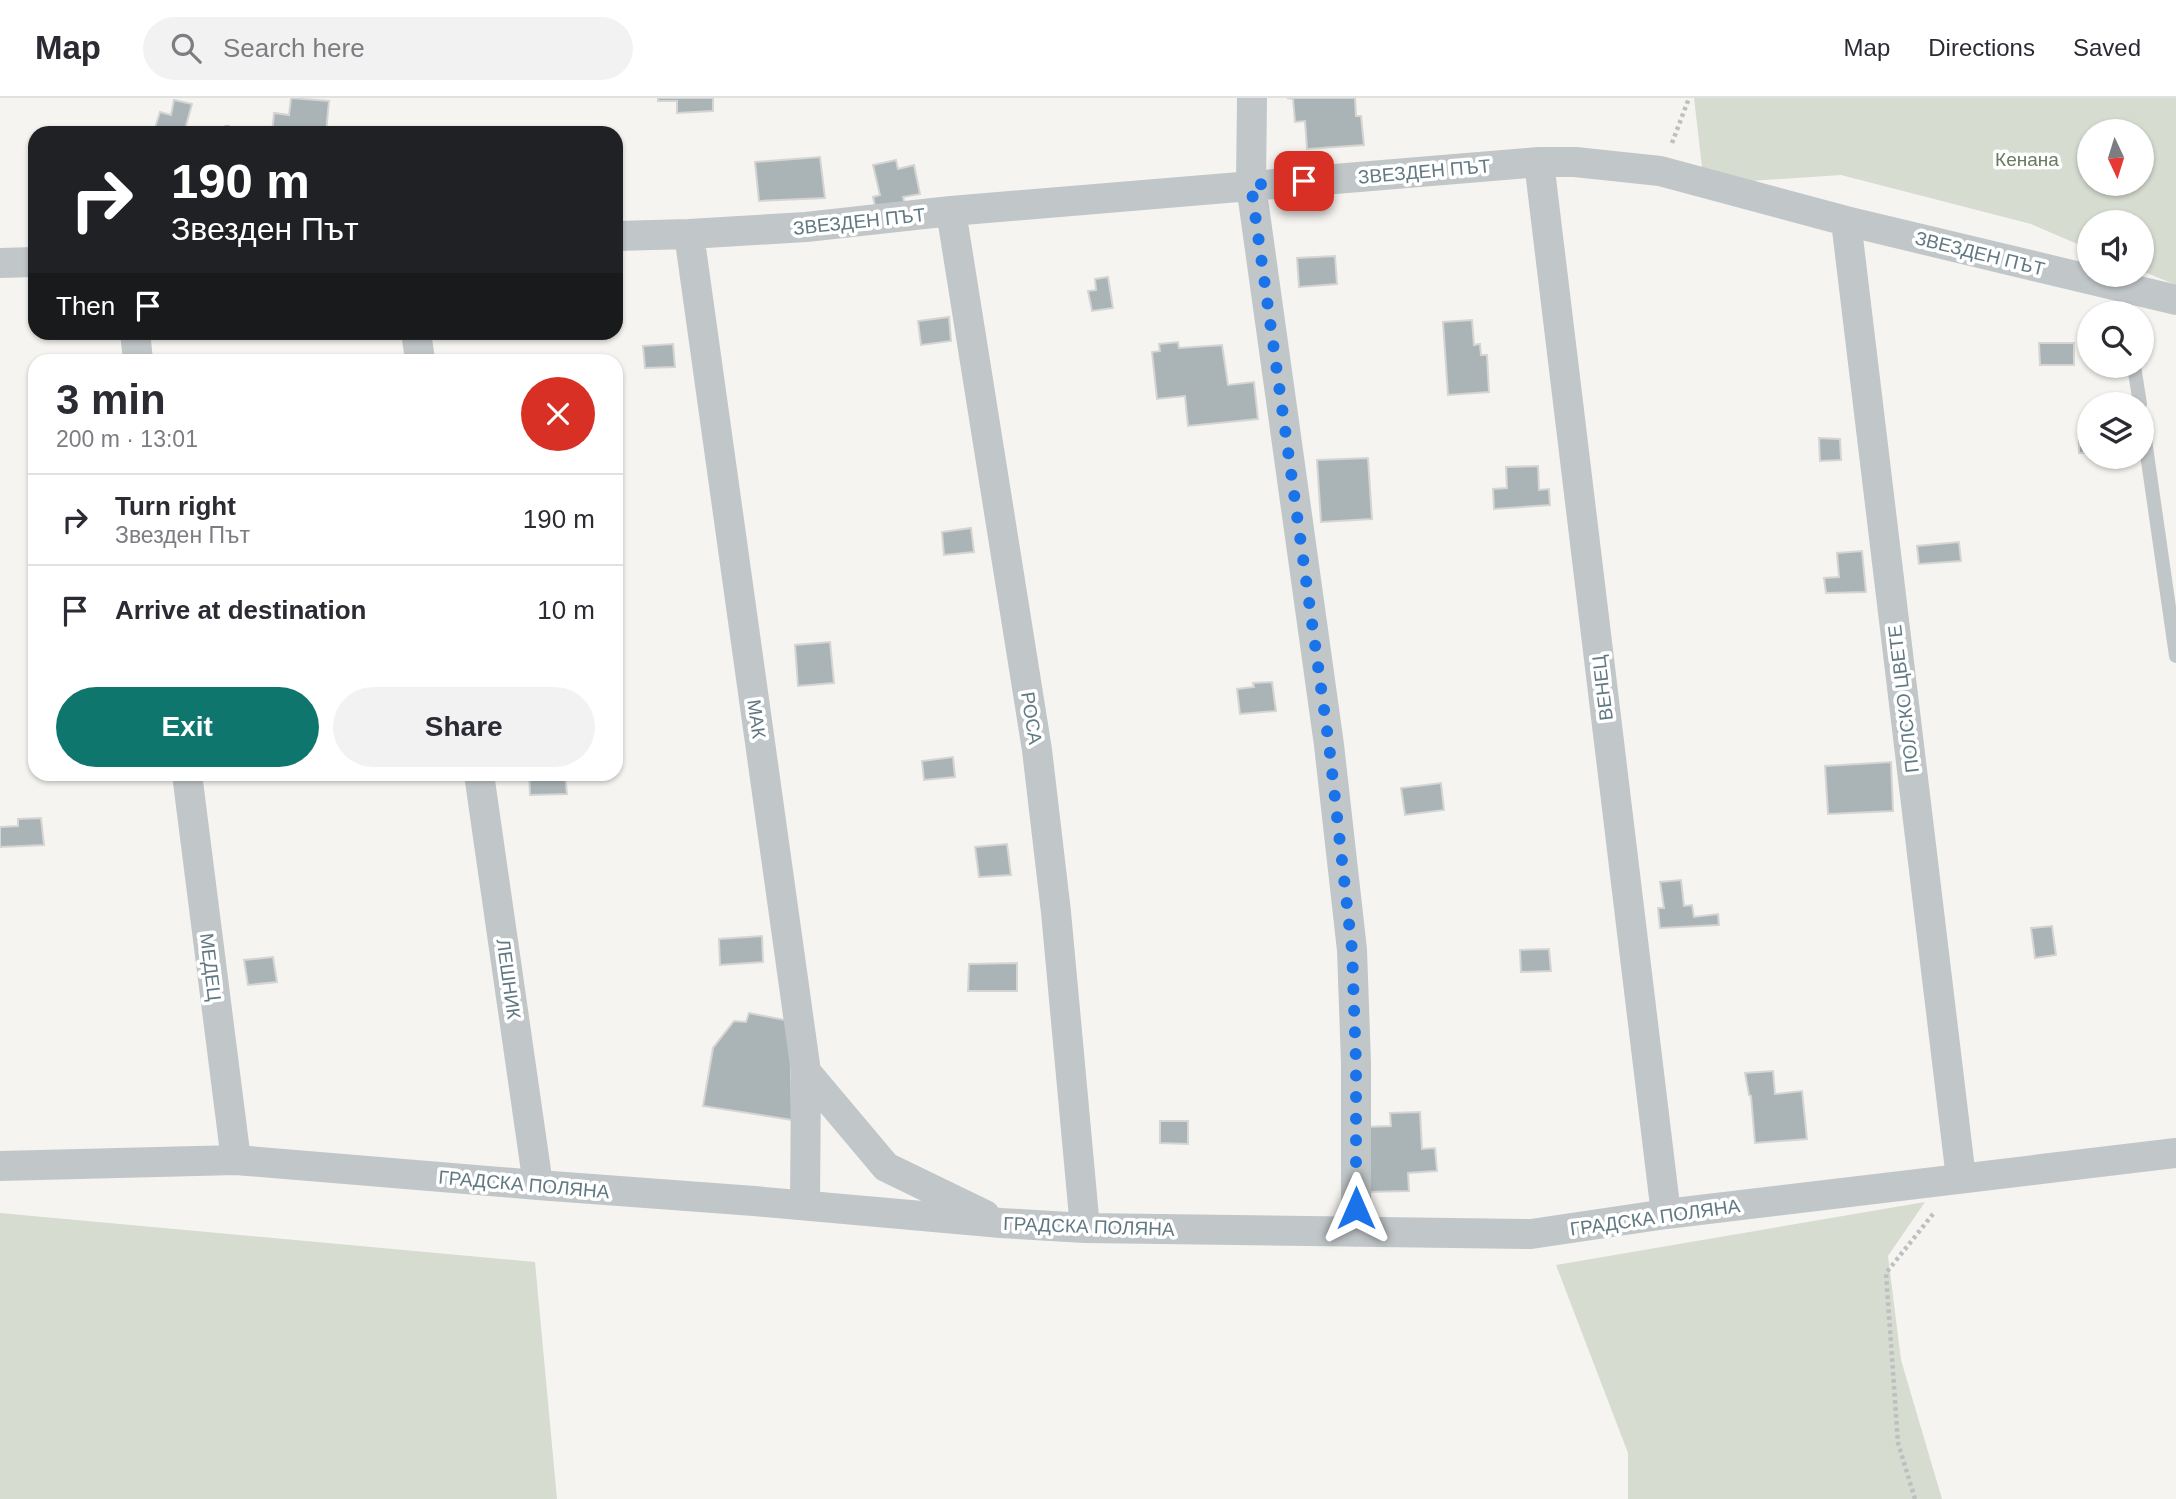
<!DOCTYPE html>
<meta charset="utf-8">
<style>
body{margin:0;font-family:Helvetica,sans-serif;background:#f2f2f3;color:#2b2b33;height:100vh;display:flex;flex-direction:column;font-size:26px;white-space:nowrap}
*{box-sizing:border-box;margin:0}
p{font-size:23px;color:#7c7c81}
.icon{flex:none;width:38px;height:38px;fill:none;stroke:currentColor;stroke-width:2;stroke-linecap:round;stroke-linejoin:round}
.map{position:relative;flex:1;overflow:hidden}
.details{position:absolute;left:28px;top:256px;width:595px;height:427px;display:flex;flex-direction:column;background:#fff;border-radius:21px;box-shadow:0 2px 5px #0004}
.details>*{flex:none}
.guide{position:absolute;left:28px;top:28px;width:595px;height:214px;border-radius:21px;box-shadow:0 2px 5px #0004;background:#202124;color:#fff;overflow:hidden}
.needle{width:46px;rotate:176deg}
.tools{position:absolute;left:2077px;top:21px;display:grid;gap:14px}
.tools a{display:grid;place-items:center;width:77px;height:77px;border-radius:50%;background:#fff;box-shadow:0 2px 5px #0004;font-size:35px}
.pin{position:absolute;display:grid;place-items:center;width:60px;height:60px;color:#fff;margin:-30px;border-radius:14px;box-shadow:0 4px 10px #0006}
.me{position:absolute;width:77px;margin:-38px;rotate:0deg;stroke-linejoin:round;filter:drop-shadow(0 0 5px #0008)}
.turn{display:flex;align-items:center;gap:24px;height:147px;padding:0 28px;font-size:32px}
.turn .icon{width:91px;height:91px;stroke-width:2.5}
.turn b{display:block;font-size:49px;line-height:60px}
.then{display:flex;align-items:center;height:66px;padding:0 28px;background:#0003;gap:14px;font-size:26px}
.round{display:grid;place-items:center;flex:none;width:74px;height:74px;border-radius:37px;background:#f2f2f3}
.headline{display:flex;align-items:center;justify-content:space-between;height:119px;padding:0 28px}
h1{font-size:42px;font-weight:700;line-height:52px}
.action{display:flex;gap:14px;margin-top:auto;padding:14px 28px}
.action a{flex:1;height:80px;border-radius:42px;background:#0f766e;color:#fff;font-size:28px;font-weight:700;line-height:80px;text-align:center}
.action a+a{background:#f2f2f3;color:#2b2b33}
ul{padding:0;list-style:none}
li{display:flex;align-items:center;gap:21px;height:91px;padding:0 28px;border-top:2px solid #e1e1e2}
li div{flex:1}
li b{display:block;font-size:26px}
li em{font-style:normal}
header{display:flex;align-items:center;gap:42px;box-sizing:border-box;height:98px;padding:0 35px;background:#fff;border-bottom:2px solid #e1e1e2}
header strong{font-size:33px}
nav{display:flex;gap:38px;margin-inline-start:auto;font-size:24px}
.search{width:490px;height:63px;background:#f2f2f3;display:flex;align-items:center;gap:18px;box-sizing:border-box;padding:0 24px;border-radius:38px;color:#7c7c81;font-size:26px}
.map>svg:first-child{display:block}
</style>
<header>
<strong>Map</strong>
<div class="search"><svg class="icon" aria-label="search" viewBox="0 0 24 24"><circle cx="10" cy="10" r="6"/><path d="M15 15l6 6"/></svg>Search here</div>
<nav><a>Map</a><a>Directions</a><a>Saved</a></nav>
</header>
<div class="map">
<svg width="2176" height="1401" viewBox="0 0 2176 1401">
<rect width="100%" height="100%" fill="#f5f4f0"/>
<path fill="#d6dcd0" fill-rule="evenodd" d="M1694,0H2176V187L2142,173V124H2090L2089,151L2031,126L1841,77L1704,86ZM2090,33H2142V86H2090Z
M1925,1104L1888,1158L1901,1262L1942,1401H1628V1355L1556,1167Z
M0,1115L535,1164L557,1401H0Z"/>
<path fill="#aab4b7" stroke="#d5d5d3" stroke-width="2" d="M291,0L329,3L326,35H272L274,15L289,17Z
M658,0H713V13L677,15V3H658Z
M1287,0H1355L1356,18H1361L1364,47L1307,51L1305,23L1295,24L1293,1Z
M174,2L192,6L184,35L154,33L160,14L171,17Z
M820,59L825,100L759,103L755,64Z
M896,62L898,71L914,67L920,96L903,99L905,107L876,112L873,99L880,97L873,67Z
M1335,158L1337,186L1299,189L1297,160Z
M1108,179L1113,210L1092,213L1088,193L1096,192L1095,181Z
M949,219L951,243L921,247L918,223Z
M1472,222L1474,247L1480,246L1481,257H1487L1489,294L1448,297L1443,224Z
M1178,244L1179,250L1222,247L1228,287L1254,284L1258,321L1188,328L1185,298L1157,301L1152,254L1160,253L1159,246Z
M2039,245H2074V267H2040Z
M673,246L675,269L645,270L643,248Z
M2079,333H2090V355H2079Z
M1819,340L1840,341L1841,362L1820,363Z
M1368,360L1372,421L1321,424L1317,362Z
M1538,368L1539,392L1549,391L1550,407L1494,411L1493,391L1507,390L1506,369Z
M971,430L974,454L944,457L942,434Z
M1959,444L1961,463L1919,466L1917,448Z
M1862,453L1866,494L1826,495L1824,480L1839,479L1837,455Z
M830,544L834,585L798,588L795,547Z
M1272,584L1276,613L1240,616L1237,591L1254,589L1253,585Z
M953,659L955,679L924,682L922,663Z
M1891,664L1893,713L1828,716L1825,668Z
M529,676H565L567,696L530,697Z
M1441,685L1444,712L1405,717L1401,690Z
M41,720L44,747L0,749V729L18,728V721Z
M1007,746L1011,777L979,779L975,749Z
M1681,782L1684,808L1692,807L1694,819L1718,816L1719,827L1660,830L1658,810H1664L1660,784Z
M2052,828L2056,857L2035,860L2031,830Z
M762,838L763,864L720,867L719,841Z
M1549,851L1551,873L1521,874L1520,852Z
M273,859L277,884L248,887L244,862Z
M1017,865V893H968L969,866Z
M749,915L790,923L792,1022L703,1008L713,950L734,923L746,924Z
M1773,973L1775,996L1802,993L1807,1041L1755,1045L1751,998L1749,997L1745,975Z
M1420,1014L1422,1051L1435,1050L1437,1073L1408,1075L1409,1093L1368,1094L1364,1029L1391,1028L1390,1015Z
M1160,1023H1188V1046L1160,1045Z"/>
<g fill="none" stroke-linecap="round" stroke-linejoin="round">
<path stroke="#bdbfc1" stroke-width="4.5" stroke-dasharray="3.5 3.5" stroke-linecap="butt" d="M1672,45L1689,0
M1915,1401L1898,1345L1886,1175L1933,1116"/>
<path stroke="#c1c6c8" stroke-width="14" d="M227,34V35
M2123,189L2127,215
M2134,268L2140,306
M2142,321L2176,558"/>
<path stroke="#c1c6c8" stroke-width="30" d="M1252,0L1251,87L1329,647L1352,852L1356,965V1134
M1539,64L1666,1116
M951,113L1037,652L1056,814L1085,1130
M1846,123L1961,1080
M689,136L806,974L805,1107
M616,138L689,136L806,129L951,113L1539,64H1575L1660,73L1846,123L2176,202
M0,165L35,164
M135,234L138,262
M416,234L420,262
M187,676L236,1062
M479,676L538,1087
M806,974L886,1069L985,1117
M0,1068L236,1062L538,1087L754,1103L1001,1125L1085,1130L1531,1136L1666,1116L2176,1055"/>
</g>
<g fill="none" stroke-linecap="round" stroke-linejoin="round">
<path stroke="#1a73e8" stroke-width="12" stroke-dasharray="0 21.6" d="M1304,83L1251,87L1329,647L1352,852L1356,965V1110"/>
</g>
<g text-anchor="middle" stroke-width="7" stroke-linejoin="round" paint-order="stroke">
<g font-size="19" fill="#697a60" stroke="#fff">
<text x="2027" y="68">Кенана</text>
</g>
<g font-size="19" fill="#617983" stroke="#fff">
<text transform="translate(1424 73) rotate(-5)" y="7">ЗВЕЗДЕН ПЪТ</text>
<text transform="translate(859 123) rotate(-6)" y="7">ЗВЕЗДЕН ПЪТ</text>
<text transform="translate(1980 155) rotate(14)" y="7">ЗВЕЗДЕН ПЪТ</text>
<text transform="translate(1602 590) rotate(-97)" y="7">ВЕНЕЦ</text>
<text transform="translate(1903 601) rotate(-97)" y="7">ПОЛСКО ЦВЕТЕ</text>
<text transform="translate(1032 620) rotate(81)" y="7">РОСА</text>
<text transform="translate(757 621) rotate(82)" y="7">МАК</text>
<text transform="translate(211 869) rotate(83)" y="7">МЕДЕЦ</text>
<text transform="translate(509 881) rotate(82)" y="7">ЛЕШНИК</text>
<text transform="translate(524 1086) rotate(5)" y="7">ГРАДСКА ПОЛЯНА</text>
<text transform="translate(1655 1119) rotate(-8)" y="7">ГРАДСКА ПОЛЯНА</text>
<text transform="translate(1089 1128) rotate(2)" y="7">ГРАДСКА ПОЛЯНА</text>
</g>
</g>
</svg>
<div class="tools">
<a><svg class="needle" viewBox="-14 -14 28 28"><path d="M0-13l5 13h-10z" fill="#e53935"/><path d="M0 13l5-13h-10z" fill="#7c7c81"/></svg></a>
<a><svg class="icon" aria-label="sound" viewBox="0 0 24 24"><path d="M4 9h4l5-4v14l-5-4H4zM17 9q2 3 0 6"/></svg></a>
<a><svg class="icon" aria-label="search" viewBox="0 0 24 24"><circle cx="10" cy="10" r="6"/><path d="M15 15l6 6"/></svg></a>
<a><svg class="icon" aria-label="layers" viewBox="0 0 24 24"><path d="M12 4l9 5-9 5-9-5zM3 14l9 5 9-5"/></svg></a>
</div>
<div class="pin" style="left:1304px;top:83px;background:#d93025"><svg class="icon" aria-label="arrive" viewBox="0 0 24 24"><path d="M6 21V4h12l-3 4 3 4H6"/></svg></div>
<svg class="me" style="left:1356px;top:1110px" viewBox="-20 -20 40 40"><path d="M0-17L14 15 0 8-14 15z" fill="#1a73e8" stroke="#fff" stroke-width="4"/></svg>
<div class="guide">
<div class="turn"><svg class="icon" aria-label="right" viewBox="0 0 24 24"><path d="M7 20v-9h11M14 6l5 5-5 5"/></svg><div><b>190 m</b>Звезден Път</div></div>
<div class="then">Then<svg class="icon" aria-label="arrive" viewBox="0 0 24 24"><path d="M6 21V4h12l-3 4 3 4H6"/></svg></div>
</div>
<section class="details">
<div class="headline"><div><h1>3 min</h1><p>200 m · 13:01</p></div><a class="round" style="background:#d93025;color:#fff"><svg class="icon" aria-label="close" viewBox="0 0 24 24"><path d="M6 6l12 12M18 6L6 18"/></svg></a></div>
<ul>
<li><svg class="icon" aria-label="right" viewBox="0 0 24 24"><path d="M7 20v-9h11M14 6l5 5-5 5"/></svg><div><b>Turn right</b><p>Звезден Път</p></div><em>190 m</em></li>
<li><svg class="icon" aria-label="arrive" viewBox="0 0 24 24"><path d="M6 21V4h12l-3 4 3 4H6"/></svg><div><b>Arrive at destination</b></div><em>10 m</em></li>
</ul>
<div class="action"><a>Exit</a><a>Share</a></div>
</section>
</div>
